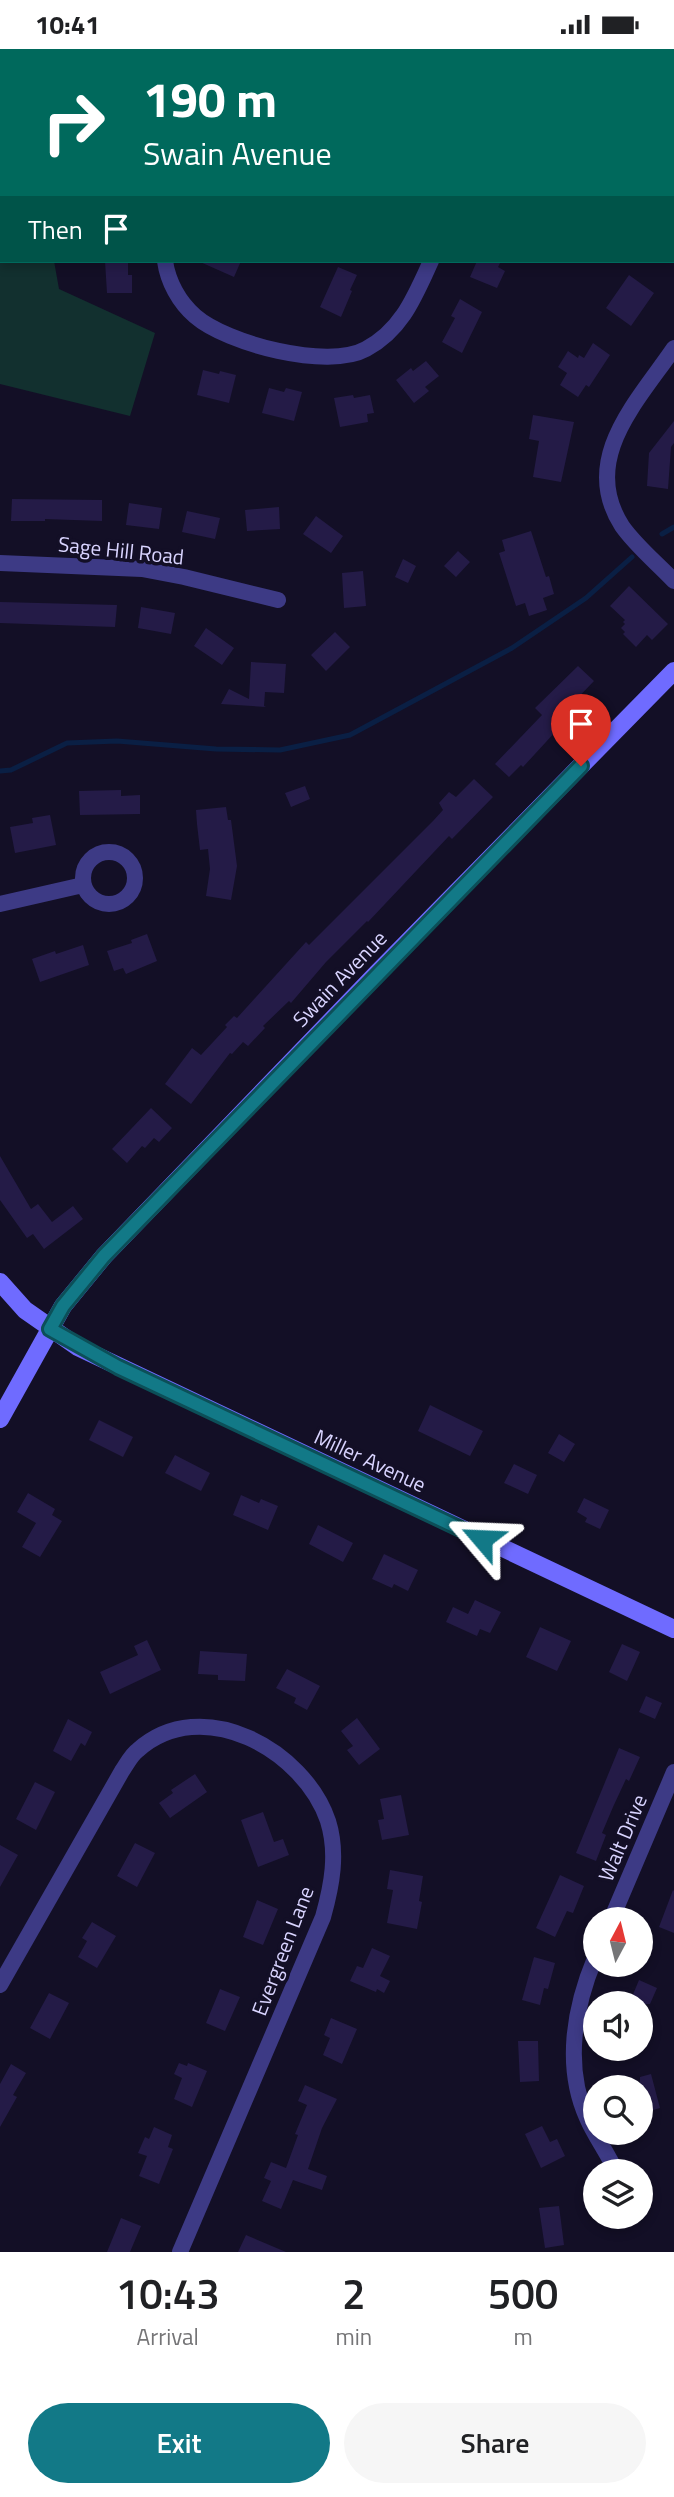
<!DOCTYPE html>
<style>
body{margin:0;font-family:"Titillium Web",sans-serif;background:#f6f6f6;color:#202124;height:100vh;display:flex;flex-direction:column;font-size:26px;white-space:nowrap}
*{box-sizing:border-box;margin:0}
p{font-size:23px;color:#757577}
.icon{flex:none;width:38px;height:38px;fill:none;stroke:currentColor;stroke-width:2;stroke-linecap:round;stroke-linejoin:round}
.map{position:relative;height:2203px;overflow:hidden}
.drawer{display:flex;flex-direction:column;background:#fff;flex:1}
.drawer>*{flex:none}
.guide{position:absolute;left:0px;top:0px;width:676px;height:214px;box-shadow:0 4px 10px #0003;background:#00695c;color:#fff;overflow:hidden}
.needle{width:46px;rotate:7deg}
.controls{position:absolute;left:583px;top:1858px;display:grid;gap:14px}
.controls a{display:grid;place-items:center;width:70px;height:70px;border-radius:50%;background:#fff;box-shadow:0 4px 10px #0003;font-size:35px}
.pin{position:absolute;display:grid;place-items:center;width:60px;height:60px;color:#fff;margin:-72px -30px;border-radius:50% 50% 50% 0;rotate:-45deg;box-shadow:0 0 7px #0007}
.pin .icon{rotate:45deg}
.me{position:absolute;width:77px;margin:-38px;rotate:296deg;stroke-linejoin:round;filter:drop-shadow(0 0 5px #0008)}
.turn{display:flex;align-items:center;gap:24px;height:147px;padding:0 28px;font-size:32px}
.turn .icon{width:91px;height:91px;stroke-width:2.5}
.turn b{display:block;font-size:49px;line-height:60px}
.then{display:flex;align-items:center;height:66px;padding:0 28px;background:#0003;gap:14px;font-size:26px}
.eta{display:flex;justify-content:space-evenly;align-items:center;height:119px;text-align:center}
.eta b{font-size:42px;font-weight:600;line-height:49px}
.cta{display:flex;gap:14px;margin-top:auto;padding:14px 28px}
.cta a{flex:1;height:80px;border-radius:42px;background:#127987;color:#fff;font-size:28px;font-weight:600;line-height:80px;text-align:center}
.cta a+a{background:#f6f6f6;color:#202124}
.status{display:flex;justify-content:space-between;align-items:center;height:49px;padding:0 35px;background:#fff;direction:ltr}
.status svg{height:19px;fill:currentColor}
.map>svg:first-child{display:block}
</style>
<div class="status"><b>10:41</b><svg viewBox="0 0 49 12"><path d="M0 12V9h3v3zM5 12V6h3v6zM10 12V3h3v9zM15 12V0h3v12zM26 1h20v11H26zM47 4h2v5h-2z"/></svg></div>
<div class="map">
<svg width="674" height="2203" viewBox="0 0 674 2203">
<rect width="100%" height="100%" fill="#130f26"/>
<path fill="#12302f" d="M0,0H123L2,2V212H54L59,240L155,284L130,367L0,335Z"/>
<g fill="none" stroke-linecap="round" stroke-linejoin="round">
<path stroke="#0a1f44" stroke-width="5" d="M662,485L674,478
M0,722L11,721L67,694L117,692L216,700L280,701L350,686L512,599L586,549L632,508"/>
</g>
<path fill="#241b47" d="M105,212H128V226H132V244H107Z
M198,212H241L234,228Z
M477,212H501L498,218L505,222L497,239L470,228Z
M338,218L357,226L350,241L352,242L341,268L320,258Z
M629,226L654,244L631,277L606,259Z
M460,250L482,263L462,304L442,293L455,269L451,267Z
M593,294L610,306L589,338L586,336L578,348L560,336L567,324L558,318L568,302L578,309L579,306L584,309Z
M426,312L439,327L425,338L429,342L414,354L396,331L411,319L413,322Z
M203,321L219,325L220,322L236,326L229,354L197,346Z
M269,339L284,343L286,339L302,343L294,372L262,364Z
M353,346L354,349L370,346L374,364L367,365L368,373L340,378L334,349Z
M533,366L574,373L561,433L533,428L539,392L529,390Z
M674,372V394L671,398L668,440L647,437L649,404Z
M12,450L102,451V472L45,470V472H11Z
M129,454L162,459L159,480L126,476Z
M279,458L280,480L247,482L245,461Z
M187,462L220,469L215,490L182,483Z
M316,467L343,487L331,504L303,485Z
M531,482L546,528L549,527L554,545L543,549L547,561L529,567L525,554L516,557L499,504L505,502L502,491Z
M458,502L470,513L456,528L444,517Z
M403,510L416,517L408,534L395,528Z
M363,522L366,557L344,559L342,524Z
M629,537L668,575L652,591L647,586L636,598L623,585L625,583L621,579L625,575L623,573L625,571L610,557Z
M0,553L117,556L115,578L0,574Z
M141,558L175,564L171,585L138,579Z
M206,579L234,599L222,616L194,597Z
M335,583L350,598L326,622L311,606Z
M251,613L286,615L284,644L265,643L264,657L266,658L221,655L229,640L249,650Z
M578,617L594,632L567,660L574,667L559,682L557,681L523,718L521,716L509,728L495,715L542,666L535,659Z
M474,730L493,748L452,790L449,787L368,873L367,872L326,913L291,954L289,952L263,977L265,979L248,997L243,993L232,1005L230,1004L191,1055L165,1035L192,999L201,1006L227,978L225,976L234,967L237,969L306,893L309,896L433,772L443,761L439,754L449,743L456,748Z
M305,737L310,750L291,758L285,744Z
M121,741V747L140,746V765L80,766L79,742Z
M226,758L228,771H231L237,817L231,851L206,847L210,820L208,800L200,801L197,775L196,761Z
M50,766L56,796L15,804L10,778L33,774L32,769Z
M147,885L157,912L126,925L123,919L114,922L107,902L132,894L131,891Z
M83,896L89,916L40,933L32,910L55,902L56,905Z
M151,1059L172,1079L159,1093L154,1089L145,1099L142,1097L127,1114L112,1100Z
M0,1107L31,1160L38,1155L52,1173L73,1157L83,1170L44,1200L33,1185L27,1189L0,1151Z
M430,1356L483,1382L470,1407L418,1382Z
M99,1371L133,1388L123,1408L89,1391Z
M559,1385L575,1395L564,1413L548,1404Z
M175,1406L210,1424L201,1442L165,1424Z
M514,1415L537,1426L528,1445L504,1434Z
M28,1444L55,1460L52,1466L62,1472L40,1508L22,1498L36,1474L17,1463Z
M241,1446L259,1454L261,1450L278,1457L268,1481L233,1466Z
M584,1449L609,1461L600,1480L585,1473L587,1469L577,1463Z
M318,1476L353,1494L343,1513L309,1495Z
M384,1505L418,1521L408,1542L394,1535L392,1539L372,1530Z
M475,1551L501,1563L490,1584L480,1580L477,1587L446,1573L453,1558L468,1565Z
M540,1578L571,1592L557,1622L526,1608Z
M147,1591L161,1621L110,1645L100,1623L138,1606L134,1597Z
M622,1595L640,1603L627,1632L609,1623Z
M200,1602L247,1605L245,1632L218,1631V1626L198,1625Z
M287,1620L320,1637L307,1661L294,1654L296,1649L276,1639Z
M646,1647L662,1654L655,1670L639,1663Z
M357,1669L380,1700L359,1716L347,1701L353,1697L341,1682Z
M68,1670L92,1683L85,1697L81,1694L71,1712L53,1702Z
M619,1699L640,1708L629,1732L626,1730L613,1758L602,1784L606,1786L596,1812L576,1804Z
M195,1725L207,1743L170,1769L159,1754L173,1744L171,1741Z
M35,1733L55,1743L36,1781L16,1770Z
M401,1746L409,1786L382,1791L378,1771L384,1770L380,1750Z
M263,1763L274,1793L283,1790L289,1806L258,1818L241,1771Z
M135,1794L155,1804L137,1838L117,1827Z
M0,1796L18,1806L0,1838Z
M390,1821L423,1827L419,1852L422,1853L417,1880L387,1874L393,1841L387,1840Z
M560,1826L584,1837L573,1864L567,1862L555,1888L536,1879Z
M673,1841L674,1842V1884L659,1878Z
M257,1851L278,1860L263,1896L243,1888Z
M92,1873L116,1887L97,1919L78,1908L87,1892L82,1889Z
M372,1899L390,1907L380,1927L390,1932L384,1944L377,1940L376,1943L350,1932L357,1917L363,1919Z
M534,1908L555,1914L548,1940L544,1939L540,1956L522,1951Z
M639,1931L657,1939L650,1955H629Z
M220,1940L240,1948L225,1982L206,1974Z
M49,1944L69,1954L50,1990L30,1979Z
M331,1969L357,1980L342,2015L323,2006L330,1989L324,1986Z
M518,1992H538L539,2032L520,2033Z
M179,2014L187,2017L188,2014L207,2022L192,2058L174,2050L182,2029L174,2025Z
M11,2015L26,2024L13,2046L17,2048L0,2078V2035Z
M651,2025L660,2059L640,2065V2028Z
M305,2036L337,2050L322,2079L308,2120L327,2127L322,2141L293,2131L281,2160L262,2152L271,2132L264,2129L271,2113L286,2119L298,2086L295,2085L307,2056L298,2052Z
M542,2077L550,2093L557,2090L565,2107L541,2119L525,2085Z
M154,2078L172,2086L168,2098L173,2100L159,2135L139,2127L147,2107L138,2104L145,2088L149,2090Z
M559,2157L564,2196L545,2199L539,2159Z
M121,2169L141,2177L130,2203H107Z
M246,2186L286,2203H238Z"/>
<g fill="none" stroke-linecap="round" stroke-linejoin="round">
<path stroke="#3d3a85" stroke-width="16" d="M446,0L448,2
M243,2L244,0
M165,212C168,233 179,253 195,267C227,295 328,321 366,300C402,281 415,247 431,212
M674,299C638,352 579,410 622,477C636,497 657,514 674,532
M0,514L142,520L184,528L278,551
M83 829a26 26 0 1 1 52 0a26 26 0 1 1-52 0Z
M0,855L83,836
M611,1871L674,1723
M595,1909C574,1959 564,2018 587,2069C595,2088 608,2104 616,2123
M0,1936L122,1722C127,1715 131,1706 138,1701C202,1644 304,1701 328,1772C338,1804 332,1836 323,1868L180,2203
M623,2170V2168"/>
<path stroke="#6f6bff" stroke-width="18" d="M0,1233L25,1261L78,1298L674,1580
M0,1370L63,1257L104,1207L377,924L674,622"/>
</g>
<g fill="none" stroke-linecap="round" stroke-linejoin="round">
<g stroke="#0c4f58" stroke-width="18">
<path id="route" d="M482,1490L118,1318L50,1280L63,1257L104,1207L581,717"/>
</g>
<use href="#route" stroke="#127987" stroke-width="12"/>
</g>
<g text-anchor="middle" stroke-width="7" stroke-linejoin="round" paint-order="stroke">
<g font-size="21" fill="#d9d4ff" stroke="#130f26">
<text transform="translate(121 502) rotate(6)" y="7">Sage Hill Road</text>
<text transform="translate(340 930) rotate(-46)" y="7">Swain Avenue</text>
<text transform="translate(370 1412) rotate(25)" y="7">Miller Avenue</text>
<text transform="translate(623 1789) rotate(-67)" y="7">Walt Drive</text>
<text transform="translate(283 1902) rotate(-69)" y="7">Evergreen Lane</text>
</g>
</g>
</svg>
<div class="controls">
<a><svg class="needle" viewBox="-14 -14 28 28"><path d="M0-13l5 13h-10z" fill="#e53935"/><path d="M0 13l5-13h-10z" fill="#757577"/></svg></a>
<a><svg class="icon" aria-label="sound" viewBox="0 0 24 24"><path d="M4 9h4l5-4v14l-5-4H4zM17 9q2 3 0 6"/></svg></a>
<a><svg class="icon" aria-label="search" viewBox="0 0 24 24"><circle cx="10" cy="10" r="6"/><path d="M15 15l6 6"/></svg></a>
<a><svg class="icon" aria-label="layers" viewBox="0 0 24 24"><path d="M12 4l9 5-9 5-9-5zM3 14l9 5 9-5"/></svg></a>
</div>
<div class="pin" style="left:581px;top:717px;background:#d93025"><svg class="icon" aria-label="arrive" viewBox="0 0 24 24"><path d="M6 21V4h12l-3 4 3 4H6"/></svg></div>
<svg class="me" style="left:482px;top:1490px" viewBox="-20 -20 40 40"><path d="M0-17L14 15 0 8-14 15z" fill="#127987" stroke="#fff" stroke-width="4"/></svg>
<div class="guide">
<div class="turn"><svg class="icon" aria-label="right" viewBox="0 0 24 24"><path d="M7 20v-9h11M14 6l5 5-5 5"/></svg><div><b>190 m</b>Swain Avenue</div></div>
<div class="then">Then<svg class="icon" aria-label="arrive" viewBox="0 0 24 24"><path d="M6 21V4h12l-3 4 3 4H6"/></svg></div>
</div>
</div>
<section class="drawer">
<div class="eta">
<div><b>10:43</b><p>Arrival</p></div>
<div><b>2</b><p>min</p></div>
<div><b>500</b><p>m</p></div>
</div>
<div class="cta"><a>Exit</a><a>Share</a></div>
</section>
